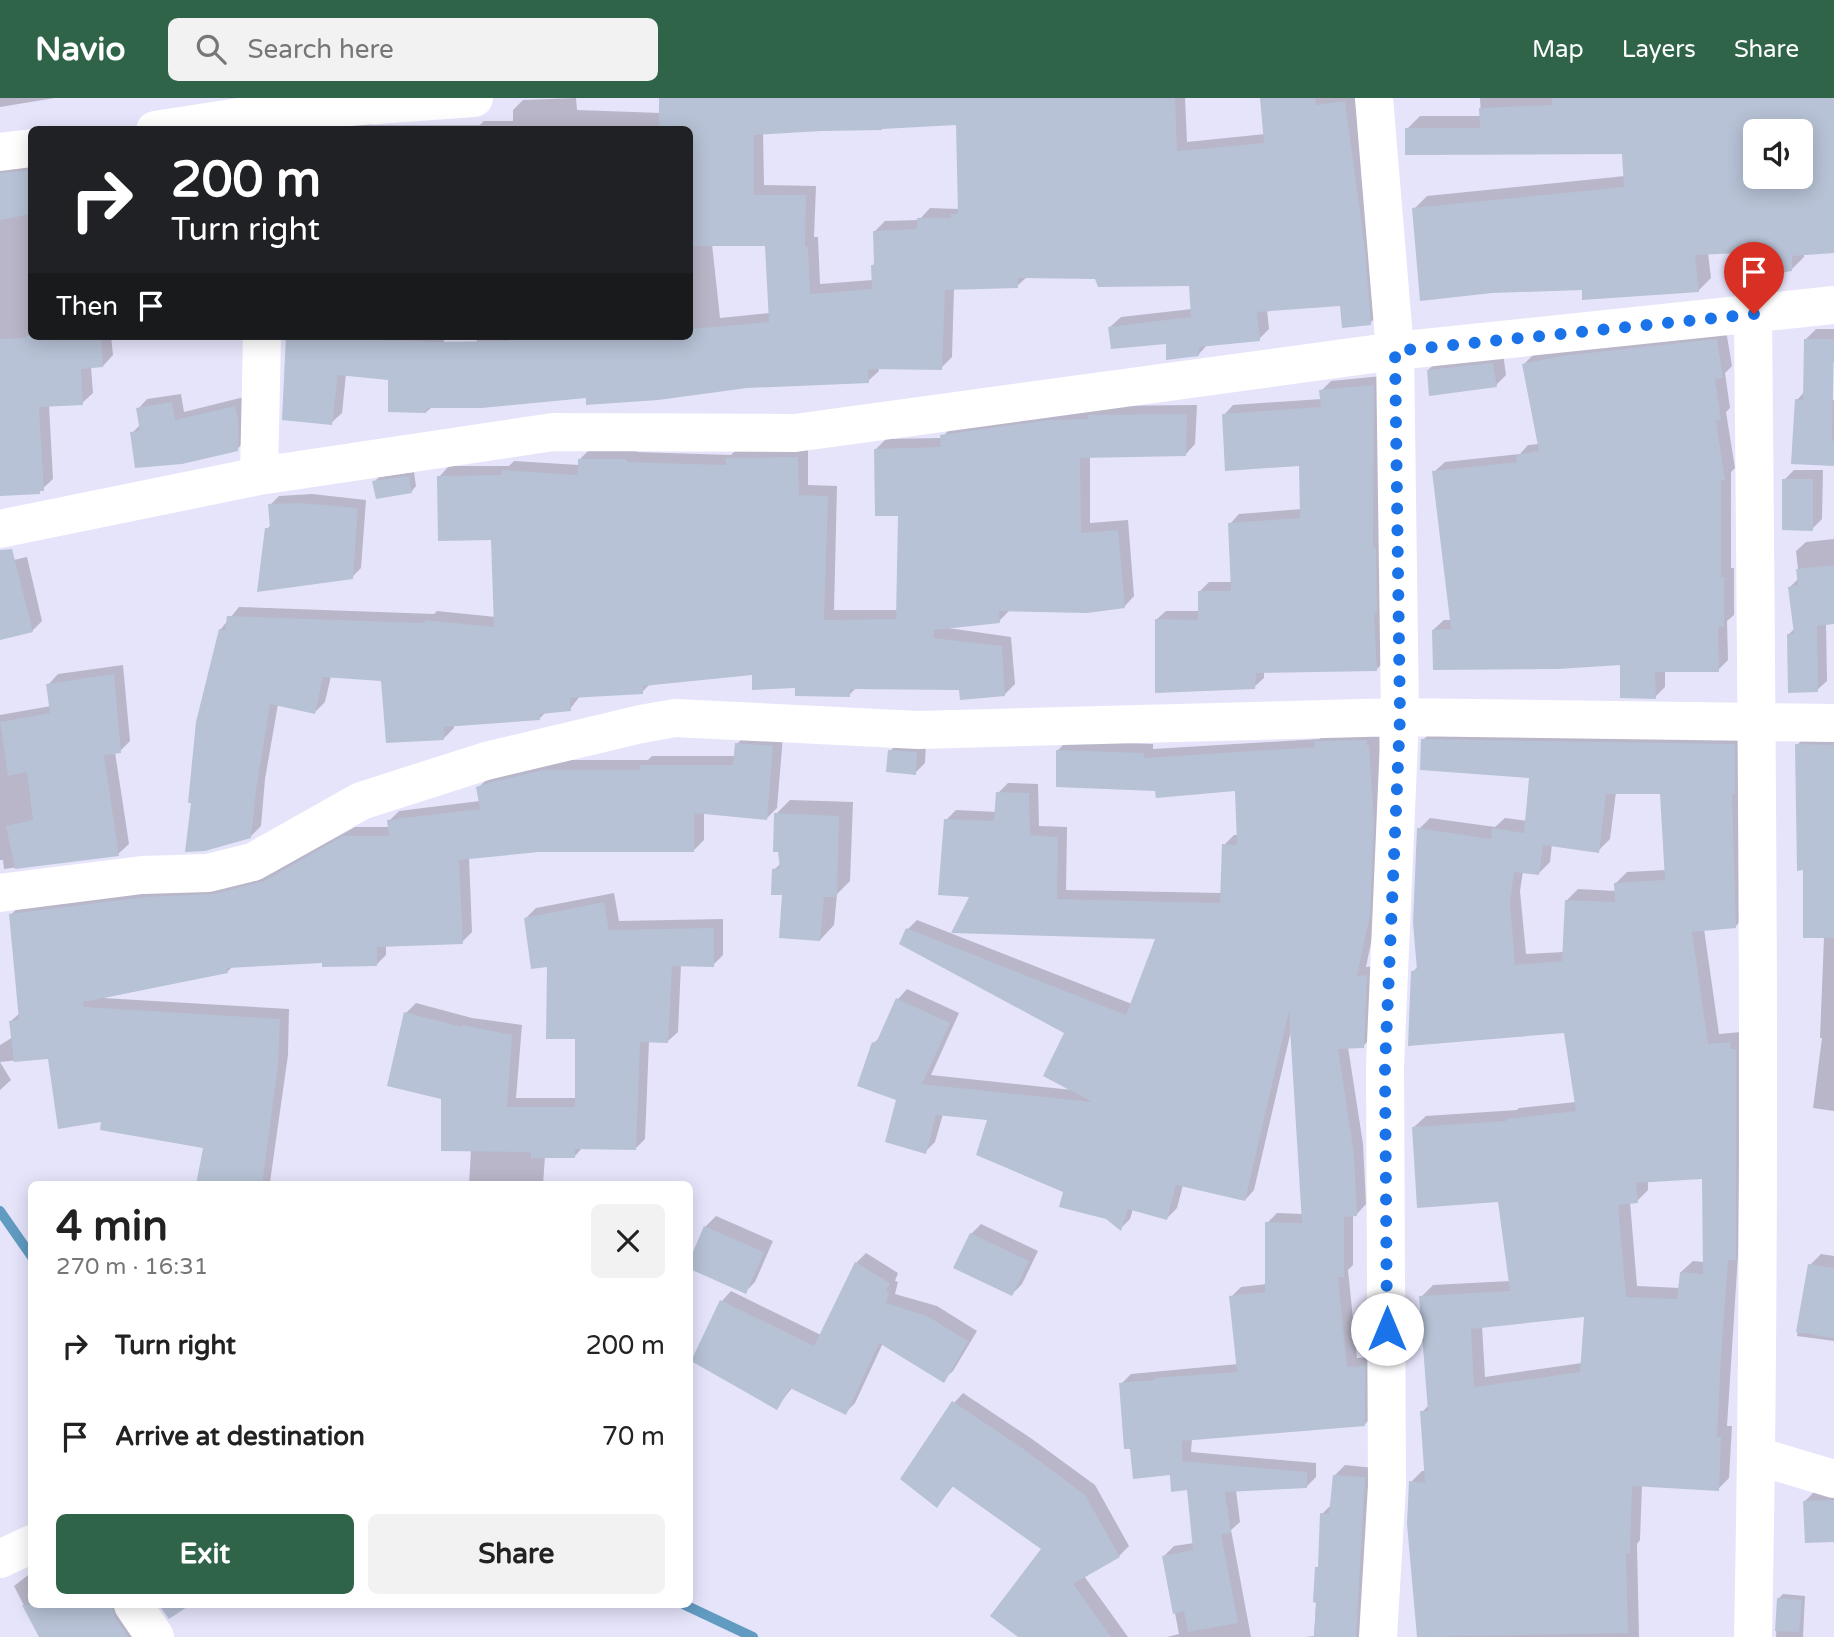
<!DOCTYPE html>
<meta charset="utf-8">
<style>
body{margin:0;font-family:"Varela Round",sans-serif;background:#f2f2f2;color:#222;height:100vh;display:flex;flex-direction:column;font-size:26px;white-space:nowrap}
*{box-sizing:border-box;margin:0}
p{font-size:23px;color:#767676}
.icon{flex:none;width:38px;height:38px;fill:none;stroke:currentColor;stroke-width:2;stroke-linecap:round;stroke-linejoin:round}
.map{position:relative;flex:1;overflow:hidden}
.details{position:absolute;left:28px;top:1083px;width:665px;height:427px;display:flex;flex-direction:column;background:#fff;border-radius:10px;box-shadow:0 4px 18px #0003}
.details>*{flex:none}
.top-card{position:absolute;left:28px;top:28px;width:665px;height:214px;border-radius:10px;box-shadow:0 4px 18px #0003;background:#202124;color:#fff;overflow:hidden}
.buttons{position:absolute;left:1743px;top:21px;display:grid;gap:14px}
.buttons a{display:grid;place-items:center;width:70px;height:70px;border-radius:10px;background:#fff;box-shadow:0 4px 18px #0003;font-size:35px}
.pin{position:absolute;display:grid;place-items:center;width:60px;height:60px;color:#fff;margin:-72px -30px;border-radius:50% 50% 50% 0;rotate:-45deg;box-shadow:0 0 7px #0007}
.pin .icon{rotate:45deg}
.me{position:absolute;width:77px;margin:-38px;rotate:0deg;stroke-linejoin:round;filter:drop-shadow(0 0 5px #0008)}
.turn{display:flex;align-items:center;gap:24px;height:147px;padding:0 28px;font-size:32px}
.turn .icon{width:91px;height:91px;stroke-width:2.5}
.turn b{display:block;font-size:49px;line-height:60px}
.then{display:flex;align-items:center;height:66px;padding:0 28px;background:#0003;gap:14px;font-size:26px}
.round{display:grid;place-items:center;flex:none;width:74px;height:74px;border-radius:10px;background:#f2f2f2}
.head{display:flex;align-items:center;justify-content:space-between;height:119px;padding:0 28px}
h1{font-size:42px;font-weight:700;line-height:52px}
.primary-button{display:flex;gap:14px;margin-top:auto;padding:14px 28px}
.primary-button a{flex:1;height:80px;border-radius:10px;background:#2f6449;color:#fff;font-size:28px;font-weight:700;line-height:80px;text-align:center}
.primary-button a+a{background:#f2f2f2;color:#222}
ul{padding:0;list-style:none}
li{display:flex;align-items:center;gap:21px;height:91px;padding:0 28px}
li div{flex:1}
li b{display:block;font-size:26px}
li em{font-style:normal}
header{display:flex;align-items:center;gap:42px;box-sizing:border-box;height:98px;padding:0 35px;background:#2f6449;color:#fff}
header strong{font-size:33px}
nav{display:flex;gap:38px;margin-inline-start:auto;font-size:24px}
.search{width:490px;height:63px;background:#f2f2f2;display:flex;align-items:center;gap:18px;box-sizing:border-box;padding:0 24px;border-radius:10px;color:#767676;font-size:26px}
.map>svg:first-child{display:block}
</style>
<header>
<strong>Navio</strong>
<div class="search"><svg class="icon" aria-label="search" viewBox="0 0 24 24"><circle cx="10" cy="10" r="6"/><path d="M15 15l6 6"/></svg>Search here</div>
<nav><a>Map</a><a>Layers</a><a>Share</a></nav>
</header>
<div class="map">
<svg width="1834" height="1539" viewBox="0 0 1834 1539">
<rect width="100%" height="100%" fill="#e6e4fb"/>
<path fill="#0003" fill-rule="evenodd" d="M0,0H55L0,9Z
M576,0L577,12L661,15V0H1185L1187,44L1265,36L1261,0H1355L1380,215L1370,225L1341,206L1267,212L1269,231L1259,241L1208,246L1199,256L1168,245L1110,229L1121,219L1192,211L1190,186L1097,179H1027L1017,188L954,190L952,259L941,270L878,269L879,273L868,283L587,298L474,307L477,238H690V32H292L370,21L371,27H480L484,23H513V12L523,2ZM957,25L959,111L930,110L919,122L885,123L875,133L876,164L872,168L873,182L820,186L818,139H814L816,88L764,87L763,34ZM712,146H767L770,215L720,220Z
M1480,0H1834V153L1804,155V159L1791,172L1744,153L1708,155L1711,180L1698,193L1583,190L1414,111L1427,98L1625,78L1624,55L1407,31L1420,18H1481ZM1755,33H1801V79H1755Z
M32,63V238H111L113,257L103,268L91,269L93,295L82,305L49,307L53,381L39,394L0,396V66Z
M1816,231H1834V264L1805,266L1806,241Z
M1726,232L1732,268L1725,275L1730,310L1726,314L1735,370L1731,374V470H1734V517L1727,523L1728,562L1718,572H1665V589L1655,599L1621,565L1433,532L1444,522H1452L1434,374L1445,364L1520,356L1528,347L1539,346L1524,266L1534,256Z
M316,238H444L446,298L426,314L390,281L346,276L342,315L331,325Z
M1503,255L1506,277L1496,287L1428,272L1439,262Z
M1382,278L1386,562L1377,571L1264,574V580L1254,589L1156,522L1166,513H1199L1200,493L1209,484H1233L1230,426L1239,416L1302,411L1300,366L1224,317L1233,307L1322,301L1321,293L1331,283Z
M1806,292L1834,302V366L1797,302Z
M181,296L184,314L244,299L246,342L237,351L132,335L141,326L138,311L147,301Z
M1197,307L1195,346L1185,357L1090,358V425L1128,422L1134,498L1124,509L1009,513L999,523L948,530L1011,539L1015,586L1005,596L960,590L857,589L849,597L797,588L754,575L651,585L642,594L580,598L570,611L547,613L540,620L454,627V630L444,640L383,582L331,578L325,604L315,614L278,606L265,681L261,728L251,738L220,532L239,509L434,516L437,513L496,519L492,440L439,379L449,368H509L514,363L579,367V362L590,351H637V354L731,357L738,350H808V387L837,388L834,512H898L900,416L875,352L886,341L942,340L952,328L1100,308Z
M1794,372H1823L1822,421L1812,431L1784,382Z
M414,374L416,388L412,393L377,399L374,384L379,379Z
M312,396L366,402L361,470L352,479L267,431L271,427L270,407L279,398Z
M1834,441V524L1826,526L1827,583L1817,592L1789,536L1795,530L1790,489L1799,480L1796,453L1806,444Z
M27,459L42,523L32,533L0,540V465Z
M123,567L130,643L120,653L115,654L129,746L118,756L4,771L3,762H0V617L51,608L48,587L58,576Z
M1434,631L1745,635L1746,817L1735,829L1704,831L1719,936L1741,934L1738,1157L1727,1328H1732L1729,1380L1718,1391L1642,1387L1640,1442L1637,1446L1639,1539H1419L1408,1426L1411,1384L1422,1373H1426L1422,1314L1429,1307L1421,1199L1433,1187L1510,1183L1499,1102L1414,1029L1426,1018L1517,1012L1519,1010L1576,1004L1566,933L1413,874L1418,868L1419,731L1430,720L1495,729L1505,720L1527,723L1531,679L1423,642ZM1616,694H1662L1666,772L1627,774L1616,785V793L1578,791L1566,803L1564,854L1526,856L1520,793L1523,773L1539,775L1550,764L1552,746L1598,753L1610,741ZM1704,1079V1164L1693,1163L1681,1174L1680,1190L1637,1188L1630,1104L1637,1103L1648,1092V1082ZM1586,1217L1582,1265L1485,1279L1482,1228Z
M1326,634L1379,638L1383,713L1379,806L1366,869L1376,868L1373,938L1363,948L1348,949L1363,1046L1366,1106L1357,1116H1353V1167L1348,1172L1357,1260L1374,1259V1317L1364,1327L1192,1341L1191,1354L1316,1365V1379L1306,1389L1236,1392L1240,1424L1231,1432L1251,1539H1167L1179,1536L1164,1458L1174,1448L1194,1445L1188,1390L1171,1376L1121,1286L1131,1276L1238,1266L1231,1199L1241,1189L1267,1186V1125L1277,1115L1303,1116L1291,933L1254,1092L1245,1102L1183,1087L1177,1110L1167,1120L1133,1111L1130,1121L1121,1130L1066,1093L990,1021L943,1016L935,1044L925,1054L874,945L882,937L898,901L907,891L959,915L931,977L1072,992L1066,934L908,831L917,822L1132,906L1158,839L972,798L946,722L956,712L997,714L998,695L1008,685L1038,686L1039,728L1067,729L1066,792L1222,795L1224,747L1234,737H1239L1236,691H1157L1057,653L1067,643L1153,646V651L1319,641Z
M747,635L783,638L777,710L767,720L704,714V742L694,752H539L469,759L472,834L462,844L386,847V857L376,867L324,863L233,868L227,874L103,900L289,911L288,957L270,1084L354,1087H198L205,1049L103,1022L49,959L0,964L11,982L0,992V947L13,939L11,923L20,915L11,817L21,806L270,776L355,729H390L389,723L399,713L480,703L478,690L488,680L555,662H648L652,658H736L737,646Z
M1808,636H1834V1013L1813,1010L1822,940H1820L1824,839L1805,770L1797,647Z
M900,643L926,644L925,665L915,675L890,653Z
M790,702L853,704L850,783L837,796L834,827L820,842L784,795L774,772L781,765L776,716Z
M614,795L619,823L723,821V857L713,867H681L678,934L668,943H649L645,1041L635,1051L583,1049L575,1058H545L543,1087H469L471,1052L443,1000L406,915L416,905L472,920L522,927L516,1000H577V940L549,867L526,820L536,810Z
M716,1118L773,1143L755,1184L745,1194L690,1169L705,1129Z
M981,1126L1038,1153L1022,1186L1012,1196L971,1136Z
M866,1155L898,1175L895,1183L898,1184L895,1196L937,1208L977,1233L953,1273L943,1282L883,1245L855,1305L845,1315L792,1290L776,1310L722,1203L731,1193L821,1237L856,1165Z
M1821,1156L1834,1158V1243L1797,1238L1810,1167Z
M963,1295L1032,1341L1095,1387L1129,1448L1119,1458L1084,1478L1128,1539H1020L1044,1450L954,1387L937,1408L954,1305Z
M1345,1367L1374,1370L1365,1539H1305L1314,1538L1322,1416L1332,1406L1335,1377Z
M1816,1392H1834V1442L1805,1403Z
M32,1474V1507H124L147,1539H46L32,1523L14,1488Z
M1783,1496L1805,1498L1803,1539H1776L1778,1501Z"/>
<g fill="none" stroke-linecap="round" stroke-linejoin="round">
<path stroke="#619bc1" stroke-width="10" d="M0,1113L32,1159
M685,1507L753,1539"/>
</g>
<path fill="#b7c2d6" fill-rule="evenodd" d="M659,0H1175L1177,53L1264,45L1260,0H1315L1316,7L1345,3L1365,151L1371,227L1342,230L1340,208L1257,214L1260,243L1199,249V258L1166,262V246L1111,251L1108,229L1191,219L1189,188L1098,189L1095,181L1018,180V190L945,192L942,272L868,271L869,285L747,290L658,302L586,307V300L482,310H427L426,315L388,314V282L338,277L332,327L282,322L286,238H374V242L435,244L508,243V238H690V231L769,224L765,148H690V32H659ZM956,27L958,116H951V120H917V131L873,133L874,167H871L872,191L810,196L808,149H805L806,97H754V37L821,33L882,32V31Z
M1552,0H1834V155L1792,158V173L1747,181L1742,155L1695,157L1699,194L1582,202V192L1492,195L1420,203L1412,110L1624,89L1622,56L1405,57V30H1480L1479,10L1552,7ZM1755,33H1801V79H1755Z
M32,72V116L0,122V75Z
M26,238H101L103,269L81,271L83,307L39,309L44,393H40V396L0,398V241L26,240Z
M1717,241L1723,280L1715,281L1721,322L1716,323L1725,382H1721V479H1724V529H1718L1719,574H1655L1656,601L1620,600V567L1558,571L1433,572L1432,532L1451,531L1432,373L1517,364L1516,357L1539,353L1522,266L1561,258Z
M1804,241H1834L1832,343H1834V368L1791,366L1795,301L1803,302Z
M1493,265L1497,289L1429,298L1427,272Z
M1374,287L1373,450L1376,449L1377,515H1374L1377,573L1256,575L1255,591L1155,595V521L1198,522V493H1231L1228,425L1300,420L1299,368L1225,373L1222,316L1321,309L1319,292Z
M172,304L175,322L235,308L238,322V353L182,366L135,370L130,334L140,333L136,310Z
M1187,316L1186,358L1080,360L1081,435L1118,432L1125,510L1087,515L999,513L1000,525L934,532V540L1002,548L1005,598L960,602L959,592L850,591V599L795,598V590L752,592V577L643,588V596L570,600L571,613L540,616V622L444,629V642L386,645L381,583L323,579L315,616L270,606L256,693L251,740L205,753L185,754L191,705H188L196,624L219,531L225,533L227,518L425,525V522L494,529L491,442L438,443L437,378L501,377L502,372L578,377V361H627V364L726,367V360L798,359L799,397L828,398L824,522L896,521L898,418H875L874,351L941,349L940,337L1050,322L1088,321V317Z
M409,378L412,395L376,401L372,383Z
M1782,381H1813V433L1782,432Z
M301,405L358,410L353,481L257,494L265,430H270L268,406Z
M12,451L33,534L0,542V452Z
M1834,467V526L1817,528L1818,594L1788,595L1787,536H1794L1788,489L1798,487L1796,471Z
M114,576L121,655L104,657L119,758L15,771L6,728L33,722L27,674L8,678L0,624L50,615L46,586Z
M1421,641L1735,646V696H1732L1736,830L1692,834L1708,946L1730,944L1731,951H1736V1162H1728L1721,1258L1717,1339H1721L1719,1393L1632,1388L1630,1455H1626L1628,1535L1417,1539L1407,1426L1409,1383L1425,1385L1420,1313H1428L1419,1198L1510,1193L1498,1104L1417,1110L1412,1029L1506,1023V1021L1576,1013L1564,935L1408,948L1411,873L1417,872L1413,825L1417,730L1491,741L1492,730L1524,735L1529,680L1420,672ZM1606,696H1660L1665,782L1614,785L1615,804L1565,802L1562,863L1515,867L1510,805L1514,774L1539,777L1543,747L1599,755ZM1702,1081L1703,1176L1680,1174L1677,1201L1626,1199L1618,1107L1638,1105L1636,1085ZM1584,1219L1580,1274L1474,1289L1471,1231Z
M1367,642V648L1369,647L1374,723L1370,817L1357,878L1367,877L1364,950L1338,951L1354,1056L1357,1118L1344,1119V1179H1338L1347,1269L1365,1268V1328L1182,1343V1363L1307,1374V1390L1225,1394L1231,1435L1221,1436L1238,1525L1188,1534L1184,1513L1173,1516L1162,1458L1193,1452L1187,1392L1171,1394L1170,1377L1133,1381L1130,1351H1124L1119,1285L1154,1282V1280L1237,1274L1229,1198L1265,1194V1124L1302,1125L1289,913L1245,1103L1176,1087L1167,1122L1128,1111L1121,1133L1106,1121L1059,1109L1063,1094L976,1057L987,1022L936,1017L926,1056L885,1044L896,1002L857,988L872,944L876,945L896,900L950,925L922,986L1092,1004L1043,978L1064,935L899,846L906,830L1126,917L1155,841L951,835L969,799L938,797L944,721L994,723L996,694L1029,695L1030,737L1058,739L1057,801L1220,805L1222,746L1237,747L1235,693L1156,700L1155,693L1056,689V652L1144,655V660L1315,649L1314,643Z
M735,645L773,648L767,722L694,715V754H539L459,762L463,846L377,849V868L322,869V865L227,870L228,875L83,904L84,909L280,921L278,968L262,1087H196L203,1050L100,1032L101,1024L58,1031L48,961L14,964L9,923L19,922L9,816L144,799L213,796L264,783L343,738H389L387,722L480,711L476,689L492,684L544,672H640V667H733Z
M1795,646L1834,647V840H1803V772L1797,773Z
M888,652L917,654L916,677L886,674Z
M774,715L839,718L837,799H824L820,843L779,840L782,797H771L772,771L780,770L778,754H773Z
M604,804L609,832L714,830V869L672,868L668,945L640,944L636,1052L575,1051V1060H531V1054L441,1053V1001L387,988L404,914L462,929V927L512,937L507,1009H575V941H546L547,869L531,871L524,820Z
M704,1128L764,1154L746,1196L690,1171V1161Z
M970,1135L1029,1163L1012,1198L953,1170Z
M855,1164L890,1185L886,1193L889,1195L886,1205L927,1218L968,1243L944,1285L879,1245L846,1317L790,1290L777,1312L691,1263L720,1202L814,1248Z
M1808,1166L1834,1170V1240L1796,1234Z
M952,1303L1022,1350L1085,1397L1120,1459L1073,1486L1111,1539H1018L990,1518L1041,1451L952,1388L937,1410L900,1381Z
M1333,1377L1365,1379L1356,1539H1314L1316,1505L1313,1504L1315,1469H1318L1320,1415L1329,1416Z
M1834,1402V1444L1805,1445L1803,1403Z
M1777,1500L1802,1502L1799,1534L1775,1533Z
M22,1507H111L115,1519L128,1539H39Z
M159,1507H190L169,1521Z"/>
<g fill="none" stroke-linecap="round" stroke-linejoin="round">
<path stroke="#fff" stroke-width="38" d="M1374,0L1395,253L1400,619L1385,968L1387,1388L1378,1539
M155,32L265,15L474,0
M0,54L32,50
M259,378L262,238
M0,431L259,378L553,334L795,335L1395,253L1834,207
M0,795L142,777L208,775L253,764L361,703L486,663L641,626L675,620L918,632L1400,619L1834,625
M1757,1358L1834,1381
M0,1461L32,1446
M133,1507L155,1539
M1753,1539C1762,1098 1757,657 1753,216"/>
</g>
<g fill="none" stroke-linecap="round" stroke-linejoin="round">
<path stroke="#1a73e8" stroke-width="12" stroke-dasharray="0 21.6" d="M1387,1231L1385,968L1400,619L1395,253L1754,216"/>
</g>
</svg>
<div class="buttons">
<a><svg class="icon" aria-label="sound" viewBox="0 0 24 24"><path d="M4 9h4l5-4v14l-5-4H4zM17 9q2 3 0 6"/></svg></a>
</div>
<div class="pin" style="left:1754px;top:216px;background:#d93025"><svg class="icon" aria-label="arrive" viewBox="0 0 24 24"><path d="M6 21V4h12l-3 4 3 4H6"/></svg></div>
<svg class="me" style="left:1387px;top:1231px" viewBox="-20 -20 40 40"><circle r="19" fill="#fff"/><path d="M0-13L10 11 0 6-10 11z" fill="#1a73e8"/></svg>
<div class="top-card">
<div class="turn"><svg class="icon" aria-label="right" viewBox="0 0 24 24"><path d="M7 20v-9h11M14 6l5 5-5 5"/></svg><div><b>200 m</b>Turn right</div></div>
<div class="then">Then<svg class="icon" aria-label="arrive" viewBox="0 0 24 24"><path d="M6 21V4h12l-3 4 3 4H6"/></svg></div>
</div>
<section class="details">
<div class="head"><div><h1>4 min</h1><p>270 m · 16:31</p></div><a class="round"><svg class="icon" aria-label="close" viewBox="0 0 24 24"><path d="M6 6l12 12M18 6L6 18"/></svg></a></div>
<ul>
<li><svg class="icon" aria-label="right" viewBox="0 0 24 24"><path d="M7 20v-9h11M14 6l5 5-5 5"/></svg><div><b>Turn right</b></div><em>200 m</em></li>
<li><svg class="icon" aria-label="arrive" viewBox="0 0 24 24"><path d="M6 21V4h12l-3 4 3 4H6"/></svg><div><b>Arrive at destination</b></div><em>70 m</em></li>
</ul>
<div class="primary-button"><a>Exit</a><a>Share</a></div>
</section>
</div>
